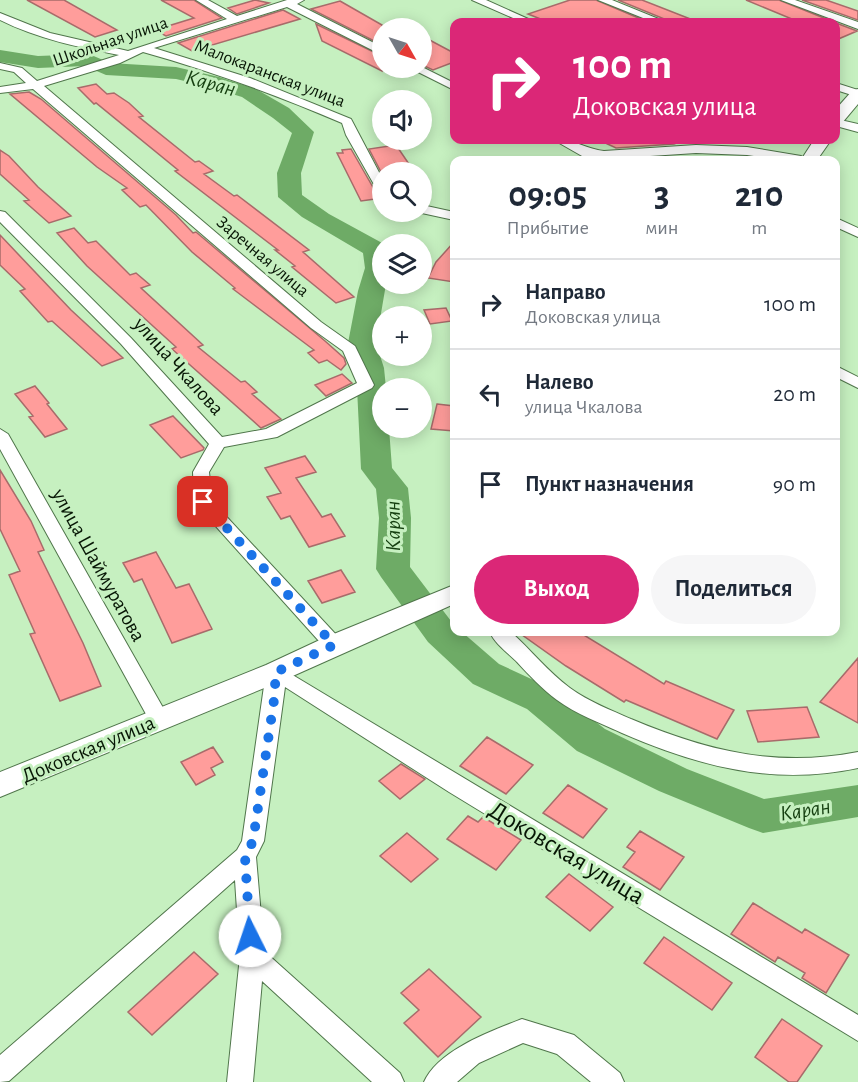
<!DOCTYPE html>
<html lang="ru">
<meta charset="utf-8">
<style>
body{margin:0;font-family:"Alegreya Sans",sans-serif;background:#f6f6f7;color:#1f2937;height:100vh;display:flex;flex-direction:column;font-size:22px;white-space:nowrap}
*{box-sizing:border-box;margin:0}
p{font-size:20px;color:#747a83}
.icon{flex:none;width:33px;height:33px;fill:none;stroke:currentColor;stroke-width:2;stroke-linecap:round;stroke-linejoin:round}
.map{position:relative;flex:1;overflow:hidden}
.panel{position:absolute;left:450px;top:156px;width:390px;height:480px;display:flex;flex-direction:column;background:#fff;border-radius:12px;box-shadow:0 3px 15px #0003}
.panel>*{flex:none}
.guide{position:absolute;left:450px;top:18px;width:390px;height:126px;border-radius:12px;box-shadow:0 3px 15px #0003;background:#db2777;color:#fff;overflow:hidden}
.needle{width:39px;rotate:129deg}
.fabs{position:absolute;left:372px;top:18px;display:grid;gap:12px}
.fabs a{display:grid;place-items:center;width:60px;height:60px;border-radius:50%;background:#fff;box-shadow:0 3px 15px #0003;font-size:30px}
.pin{position:absolute;display:grid;place-items:center;width:51px;height:51px;color:#fff;margin:-26px;border-radius:12px;box-shadow:0 3px 9px #0006}
.me{position:absolute;width:66px;margin:-33px;rotate:356deg;stroke-linejoin:round;filter:drop-shadow(0 0 4px #0008)}
.turn{display:flex;align-items:center;gap:21px;height:126px;padding:0 24px;font-size:27px}
.turn .icon{width:78px;height:78px;stroke-width:2.5}
.turn b{display:block;font-size:42px;line-height:51px}
.eta{display:flex;justify-content:space-evenly;align-items:center;height:102px;text-align:center}
.eta b{font-size:36px;font-weight:700;line-height:42px}
.button{display:flex;gap:12px;margin-top:auto;padding:12px 24px}
.button a{flex:1;height:69px;border-radius:36px;background:#db2777;color:#fff;font-size:24px;font-weight:700;line-height:69px;text-align:center}
.button a+a{background:#f6f6f7;color:#1f2937}
ul{padding:0;list-style:none}
li{display:flex;align-items:center;gap:18px;height:90px;padding:0 24px;border-top:2px solid #e0e1e3}
li div{flex:1}
li b{display:block;font-size:22px}
li em{font-style:normal}
.map>svg:first-child{display:block}
</style>
<div class="map">
<svg width="858" height="1082" viewBox="0 0 858 1082">
<rect width="100%" height="100%" fill="#c6f0c0"/>
<g fill="none" stroke-linecap="round" stroke-linejoin="round">
<path fill="#6eab66" fill-rule="evenodd" d="M0,50L38,56L89,54L110,63L176,67L219,77L256,89L289,108L314,132L301,173L302,195L329,214L384,244L382,284H386L376,343L384,368L386,388H382V428H389L392,468L408,488L411,518L410,567L454,625V632H462L499,664L553,689L605,729L687,769L764,799L858,785V817L763,833L749,828L659,791L577,751L527,709L473,684L428,642L381,577L376,569L379,518L376,489L361,469L356,368L348,343L358,291L365,268L363,253L302,217L278,197L277,173L292,133L273,118L242,97L206,86L176,79L106,75L85,66L38,68L0,62Z"/>
</g>
<path fill="#ff9d9b" stroke="#a86b6a" stroke-width="1.5" d="M27,0H64L117,30L95,37Z
M161,0H194L222,18L166,36L155,30L194,18Z
M255,0L269,3L237,14L228,8Z
M570,0H596L648,22H548L528,14Z
M618,0H642L698,22H668L667,20Z
M746,0H779L834,22H799Z
M802,0H826L858,11V20Z
M340,1L382,25V45L311,9Z
M283,10L300,19L192,51L178,43Z
M836,23L857,31L836,40Z
M316,24L382,56V71L322,41Z
M422,36L454,53V62L433,70L422,65Z
M96,84L107,94L114,93L129,103L143,116L139,117L195,162L199,161L213,171L204,174L234,196L237,195L309,250L303,252L354,297L336,303L292,267L295,266L275,250H278L175,171L178,170L96,103L94,104L78,88Z
M29,92L41,99L176,215L193,233L196,232L325,341L344,358L346,364L341,370L327,360L319,363L308,353L314,350L233,289L235,288L192,252L146,205L140,207L122,190L127,188L97,167L10,94Z
M599,140H685L674,144L616,148Z
M396,145L411,167L381,172L369,149Z
M351,149L374,189L382,194V198L361,201L337,153H343L342,150Z
M0,150L9,156L38,187L71,216L49,223L24,201L29,200L0,174Z
M74,228L88,243L96,241L130,275L136,273L150,285L141,288L203,345L198,347L241,382L245,381L257,392L252,394L281,419L261,428L172,349L176,347L87,266L57,233Z
M0,235L71,310L123,358L102,366L52,321L48,322L20,291L25,289L0,265Z
M454,242V282L428,278L436,262Z
M446,308L452,321L430,324L424,310Z
M342,374L352,383L326,396L315,385Z
M35,386L49,403L47,404L67,429L45,437L29,417L33,416L15,394Z
M437,404L454,406V431L431,429Z
M173,416L204,448L203,450L181,458L150,425Z
M305,456L316,472L296,478L322,517L331,514L345,536L309,547L290,516L281,519L267,497L281,493L265,468Z
M0,470L31,521L44,550L38,552L83,643L101,686L60,701L30,634L35,633L9,575L20,571L0,529Z
M156,552L176,588L189,584L212,629L172,643L142,579L134,582L123,563Z
M341,570L355,592L322,603L308,581Z
M518,632H579L664,684L666,681L734,710L717,739L626,700L624,702L566,666Z
M858,658V723L820,702Z
M807,707L819,737L758,742L747,711Z
M487,737L533,765L506,794L460,766Z
M213,747L223,762L211,768L215,775L196,785L181,762Z
M401,764L425,779L400,799L379,781Z
M568,785L607,809L583,838L543,813Z
M468,816L478,822L483,817L521,840L496,870L447,839Z
M640,831L684,857L660,890L623,867L635,852L627,847Z
M407,833L438,859L411,882L380,856Z
M569,874L613,907L590,931L546,897Z
M753,903L802,933L805,929L849,955L826,993L802,978L805,973L778,957L775,962L731,934Z
M664,937L732,983L712,1010L644,963Z
M194,952L218,974L152,1035L128,1012Z
M429,969L481,1017L438,1057L404,1023L419,1010L401,993Z
M782,1019L822,1046L797,1082H789L755,1057Z"/>
<g fill="none" stroke-linecap="round" stroke-linejoin="round">
<g stroke="#50764b" stroke-width="2">
<path id="minor" d="M196,0H208L237,16L287,0H304L297,4L382,47V54L378,53L287,7L154,48L250,78L351,119L382,178V192L376,188L346,135L342,123C277,95 211,71 143,52L120,63L44,86L321,322L355,346L374,385L372,388L277,437L224,447L209,472L212,501L341,640L344,645L341,650L334,652L327,650L194,502L193,472L209,444L121,344L0,222V211L5,212L131,338L222,437L266,429L357,383L343,351L311,328L33,89L0,93V87L26,83L14,72L0,69V63L22,68L37,81L119,55C78,47 38,39 0,20V13L50,33L128,51L227,19Z
M472,0H486L535,22H522Z
M598,0H612L666,22H653Z
M781,0H795L858,22V29Z
M422,67L454,83V90L410,68Z
M836,83L858,90V97L836,90Z
M836,119L858,124V132L836,126Z
M554,140C572,138 586,149 604,151L696,145L747,147L801,156L807,160H782L747,155L696,153L604,159L582,156Z
M422,205L454,212V220L417,212H422Z
M836,218L858,228V237L836,227Z
M836,366L858,377V388L836,377Z
M0,429L8,434L166,713L169,719L166,725L159,727L152,725L0,449Z
M490,632H511C531,650 548,672 570,688C589,702 611,710 631,719C707,751 776,768 858,752V768C774,786 700,767 622,733C600,723 576,714 557,700C542,689 529,675 517,662C508,653 494,643 490,632Z
M276,665L858,1015V1041L449,792L285,687L264,841L256,857L264,951L400,1073L404,1082H372L262,981L253,1082H227L240,956L235,880L9,1081L0,1082V1055L237,850L242,841L266,672L269,667Z
M522,1019L574,1035L620,1073L624,1082H591L557,1054L523,1043L479,1063L457,1082H424C438,1050 491,1031 522,1019Z"/>
</g>
<g stroke="#50764b" stroke-width="2">
<path id="secondary" d="M858,89V104L842,123L836,124V109L852,91Z
M814,140H831L817,160H801Z
M454,585V604L286,679L0,797V772L266,665L324,638Z"/>
</g>
<use href="#minor" fill="#fff" fill-rule="evenodd"/>
<use href="#secondary" fill="#fff" fill-rule="evenodd"/>
</g>
<g fill="none" stroke-linecap="round" stroke-linejoin="round">
<path stroke="#1a73e8" stroke-width="10" stroke-dasharray="0 18" d="M203,502L334,645L276,672L274,700L253,841L245,857L250,936"/>
</g>
<g text-anchor="middle" stroke-width="6" stroke-linejoin="round" paint-order="stroke">
<g font-size="18" fill="#071605" stroke="#c6f0c0">
<text transform="translate(110 41) rotate(-19)" y="6">Школьная улица</text>
<text transform="translate(270 73) rotate(21)" y="6">Малокаранская улица</text>
<text transform="translate(263 256) rotate(40)" y="6">Заречная улица</text>
</g>
<g font-size="21" fill="#071605" stroke="#c6f0c0">
<text transform="translate(179 366) rotate(48)" y="7">улица Чкалова</text>
<text transform="translate(99 565) rotate(61)" y="7">улица Шаймуратова</text>
<text transform="translate(88 749) rotate(-23)" y="7">Доковская улица</text>
</g>
<g font-size="22" font-style="italic" fill="#153f10" stroke="#c6f0c0">
<text transform="translate(211 82) rotate(15)" y="8">Каран</text>
<text transform="translate(392 526) rotate(-90)" y="8">Каран</text>
<text transform="translate(805 809) rotate(-9)" y="8">Каран</text>
</g>
<g font-size="26" fill="#071605" stroke="#c6f0c0">
<text transform="translate(567 852) rotate(31)" y="9">Доковская улица</text>
</g>
</g>
</svg>
<div class="fabs">
<a><svg class="needle" viewBox="-14 -14 28 28"><path d="M0-13l5 13h-10z" fill="#e53935"/><path d="M0 13l5-13h-10z" fill="#747a83"/></svg></a>
<a><svg class="icon" aria-label="sound" viewBox="0 0 24 24"><path d="M4 9h4l5-4v14l-5-4H4zM17 9q2 3 0 6"/></svg></a>
<a><svg class="icon" aria-label="search" viewBox="0 0 24 24"><circle cx="10" cy="10" r="6"/><path d="M15 15l6 6"/></svg></a>
<a><svg class="icon" aria-label="layers" viewBox="0 0 24 24"><path d="M12 4l9 5-9 5-9-5zM3 14l9 5 9-5"/></svg></a>
<a>+</a>
<a>−</a>
</div>
<div class="pin" style="left:203px;top:502px;background:#d93025"><svg class="icon" aria-label="arrive" viewBox="0 0 24 24"><path d="M6 21V4h12l-3 4 3 4H6"/></svg></div>
<svg class="me" style="left:250px;top:936px" viewBox="-20 -20 40 40"><circle r="19" fill="#fff"/><path d="M0-13L10 11 0 6-10 11z" fill="#1a73e8"/></svg>
<div class="guide">
<div class="turn"><svg class="icon" aria-label="right" viewBox="0 0 24 24"><path d="M7 20v-9h11M14 6l5 5-5 5"/></svg><div><b>100 m</b>Доковская улица</div></div>
</div>
<section class="panel">
<div class="eta">
<div><b>09:05</b><p>Прибытие</p></div>
<div><b>3</b><p>мин</p></div>
<div><b>210</b><p>m</p></div>
</div>
<ul>
<li><svg class="icon" aria-label="right" viewBox="0 0 24 24"><path d="M7 20v-9h11M14 6l5 5-5 5"/></svg><div><b>Направо</b><p>Доковская улица</p></div><em>100 m</em></li>
<li><svg class="icon" aria-label="left" viewBox="0 0 24 24"><path d="M17 20v-9H6M10 6l-5 5 5 5"/></svg><div><b>Налево</b><p>улица Чкалова</p></div><em>20 m</em></li>
<li><svg class="icon" aria-label="arrive" viewBox="0 0 24 24"><path d="M6 21V4h12l-3 4 3 4H6"/></svg><div><b>Пункт назначения</b></div><em>90 m</em></li>
</ul>
<div class="button"><a>Выход</a><a>Поделиться</a></div>
</section>
</div>
